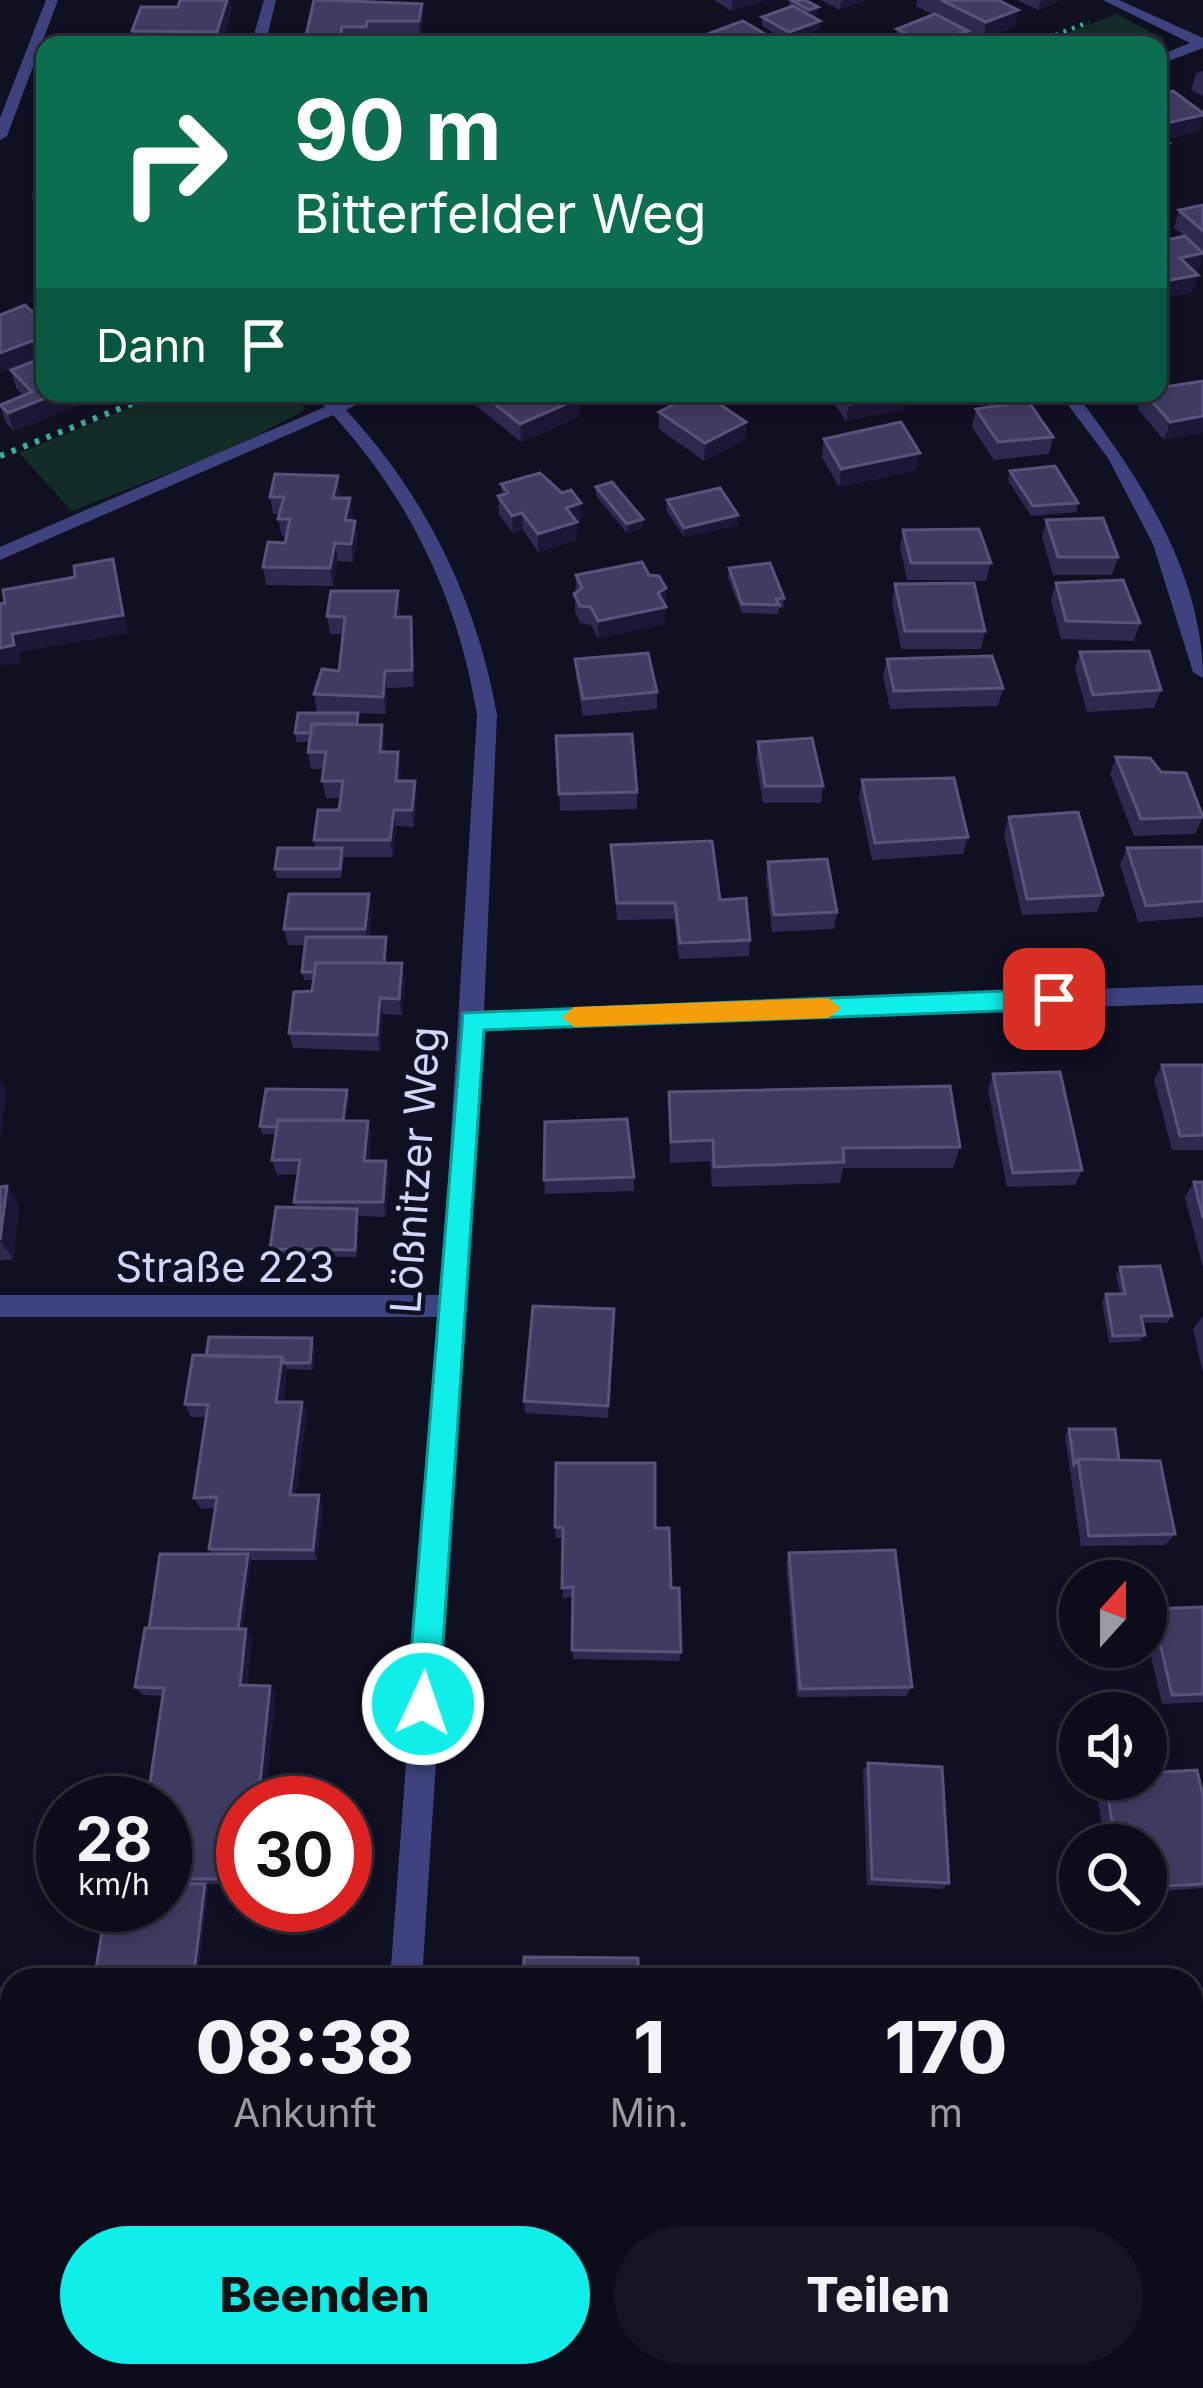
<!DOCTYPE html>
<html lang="de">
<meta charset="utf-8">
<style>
body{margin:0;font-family:Inter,sans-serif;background:#151523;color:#f1f3f6;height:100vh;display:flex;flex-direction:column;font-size:45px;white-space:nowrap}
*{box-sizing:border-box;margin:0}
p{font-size:39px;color:#9a9ba2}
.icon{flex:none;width:66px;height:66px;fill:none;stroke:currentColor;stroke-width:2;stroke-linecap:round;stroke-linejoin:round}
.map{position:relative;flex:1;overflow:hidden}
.side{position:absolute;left:0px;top:1968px;width:1203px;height:420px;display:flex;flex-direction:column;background:#0c0c1a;border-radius:36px 36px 0 0;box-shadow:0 6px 18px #0003,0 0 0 3px #2c2c39}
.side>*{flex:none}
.hud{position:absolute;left:36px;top:36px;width:1131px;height:366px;border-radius:24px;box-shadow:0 6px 18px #0003,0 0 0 3px #2c2c39;background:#0b6e4f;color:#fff;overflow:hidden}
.needle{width:78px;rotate:21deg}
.buttons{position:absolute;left:1059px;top:1560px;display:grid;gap:24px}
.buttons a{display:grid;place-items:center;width:108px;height:108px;border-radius:50%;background:#0c0c1a;box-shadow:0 6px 18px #0003,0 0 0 3px #2c2c39;font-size:60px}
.speed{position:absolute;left:36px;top:1776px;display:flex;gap:24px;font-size:60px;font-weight:700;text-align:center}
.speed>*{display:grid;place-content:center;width:156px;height:156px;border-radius:50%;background:#0c0c1a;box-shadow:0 6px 18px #0003,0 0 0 3px #2c2c39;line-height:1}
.speed small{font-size:30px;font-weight:400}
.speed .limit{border:18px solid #d22;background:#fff;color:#111}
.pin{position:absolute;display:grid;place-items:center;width:102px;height:102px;color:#fff;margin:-51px;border-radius:24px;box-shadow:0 6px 18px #0006}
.me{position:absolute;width:132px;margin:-66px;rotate:3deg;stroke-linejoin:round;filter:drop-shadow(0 0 9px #0008)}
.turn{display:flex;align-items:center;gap:42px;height:252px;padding:0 60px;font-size:54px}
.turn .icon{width:156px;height:156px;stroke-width:2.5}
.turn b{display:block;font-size:84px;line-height:102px}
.then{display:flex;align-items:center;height:114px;padding:0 60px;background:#0003;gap:24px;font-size:45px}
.eta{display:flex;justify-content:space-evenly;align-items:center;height:204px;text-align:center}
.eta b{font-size:72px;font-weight:800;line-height:84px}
.button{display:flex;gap:24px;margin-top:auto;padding:24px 60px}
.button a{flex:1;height:138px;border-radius:72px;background:#0feee8;color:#111;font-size:48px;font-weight:800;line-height:138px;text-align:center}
.button a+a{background:#151523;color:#f1f3f6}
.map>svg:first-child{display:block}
</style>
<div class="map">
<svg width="1203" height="2388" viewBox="0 0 1203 2388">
<rect width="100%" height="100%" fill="#101023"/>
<path fill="#132c28" d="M1116,14L1163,38L1164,45L1158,50V45H1079L1060,36Z
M166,393H298L305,410L233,448L72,511L19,453Z"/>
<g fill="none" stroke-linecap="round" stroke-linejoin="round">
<path stroke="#36ae98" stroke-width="4.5" stroke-dasharray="3 6" stroke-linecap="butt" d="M1030,45L1089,22"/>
<path stroke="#36ae98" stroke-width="6" stroke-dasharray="4.5 8" stroke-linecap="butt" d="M0,456L159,393"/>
<path fill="#3e437f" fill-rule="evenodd" d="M46,0H58L7,136L0,140V118Z
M264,0H276L265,45H251Z
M1103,0H1119L1203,38V48L1158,65V56L1190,43Z
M313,393H330L338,401L356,393H378L346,410C425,495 477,600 497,715L484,1011L1203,985V1003L483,1028L422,1980H390L439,1317H0V1295H441L477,715C459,602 411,500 333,415L0,560V547L325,407Z
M1059,393H1075C1138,474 1203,573 1203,678L1193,672L1153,544L1108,458Z
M361,2376H397L396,2388H360Z"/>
</g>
<path fill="#2d2a50" d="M180,0H230L232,10L221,45H135L132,31L178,7Z
M714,0H767L731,11Z
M790,0L818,7L817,15L813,17L820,21L819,29L788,41L762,26V17L789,8Z
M821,0H864L840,10Z
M917,0H998L1015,26L983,39L968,32L966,45H895L897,29L934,15L916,6Z
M1017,0H1062L1038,10Z
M422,4L423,21L420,38L369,37L368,43L308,45L306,36Z
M710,33L765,34L764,42L757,45H714L709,42Z
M1203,71V96L1191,90L1196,73Z
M45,172V215H39L34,197Z
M1203,205V250L1201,251L1203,254L1198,271L1195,272L1198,275L1192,292L1161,299L1158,297V242L1184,236L1174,228L1179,210Z
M11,370L45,393L105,394L14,431L6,423L0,405L24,396L16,388Z
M1203,381L1164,440L1138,409L1142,393H1158Z
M473,393H573L580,416L521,442L474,404Z
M827,393H908L905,409L846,421Z
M976,409L1053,437L1049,454L994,460L972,427Z
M659,412L746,422L745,439L704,461L659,429Z
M824,439L920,453L916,470L839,487L822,457Z
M1010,471L1078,503L1076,512L1031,516L1008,480Z
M338,476L340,498L353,516L352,521L358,538L353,562L338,561L333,586L266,585L263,567L285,543L287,537L282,536L278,519L279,514H273L270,497Z
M501,484L562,493L581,503V521L577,522V540L538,552L523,530L513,533L499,514L498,496L502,495Z
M596,487L643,519L642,528L627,533L596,496Z
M667,500L738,515V525L684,537L666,510Z
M1046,520L1118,557L1112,575H1053L1042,537Z
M903,530L991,563L986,581L907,580L900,547Z
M729,568L784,598L783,608H779L778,614L742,613L728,578Z
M576,575H649L666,588L665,624L598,638L591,625L580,623L575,611Z
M1056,583L1140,623L1134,641L1061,639L1051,601Z
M895,584L985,631L981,649H901L892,602Z
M398,591L400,617H411L413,634L414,687L387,688L386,714L317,712L314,694L339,671L343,634H330L327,616Z
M1080,652L1161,690L1154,708L1087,712L1075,669Z
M575,659L657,692V709L583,716L576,677Z
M887,659L1003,688L998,706L890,709L883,676Z
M360,724L385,742L384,752H398L401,769L400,781H415L417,798L414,827L396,826L393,857H344L341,878H277L275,869L316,848L314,840L339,810L341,798H326L322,781L324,769H311L308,752L309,742H296L295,733Z
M556,736L637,792V809L560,811Z
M758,742L823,786L821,803H763L756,759Z
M1116,757L1161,772L1203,817L1195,834L1134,836L1110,774Z
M862,780L968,837L963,854L872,860L859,797Z
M1009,817L1103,895L1097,912L1022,915L1004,834Z
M611,845L720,900L750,940L749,956L679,959L674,919L617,920Z
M1203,847V917L1138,922L1120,865L1127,848Z
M768,862L837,912L834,929L772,932L766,878Z
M369,894L372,911L369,937H386V963L405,979L402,1015L383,1014L380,1051L293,1048L289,1033L312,991L313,980H304L302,972L306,945H288L284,929Z
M1162,1065H1203V1150H1172L1154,1080Z
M993,1074L1082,1170L1075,1185L1007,1187L988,1090Z
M669,1092L960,1147L953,1168H843L840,1183L712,1187L710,1161L670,1163Z
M349,1098L346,1120L368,1121L371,1135L369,1161L389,1175L386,1217L359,1216L357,1257L273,1256L270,1249L296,1207L294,1202L298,1174L277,1175L272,1160L276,1134H262L260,1126Z
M634,1177V1191L545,1194L544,1180Z
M1194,1182H1203V1268L1185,1197Z
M7,1186L19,1207L13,1259L0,1260V1187Z
M1120,1267L1172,1316L1167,1323H1142L1145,1335L1140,1341L1109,1343L1102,1301L1106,1294H1120L1116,1274Z
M614,1309L608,1418L525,1413L524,1401Z
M1203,1316V1373L1193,1329Z
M315,1345L313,1370L287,1369L283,1402H302L307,1414L296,1495L323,1506L317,1560H251L242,1629L252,1638L247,1685L270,1686L276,1694L243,1803V1885L205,1884L208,1887L198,1973L234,1972L241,1976L100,1978L95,1976L172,1883L166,1879L175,1816H165L163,1696L143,1695L135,1687L149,1628L212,1554L209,1549L215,1508L201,1509L194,1498L206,1417H191L185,1404L206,1356Z
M1069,1429L1120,1460L1175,1534L1165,1545L1081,1546L1065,1436Z
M555,1527L655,1528L671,1588L681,1652L679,1661L573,1659V1597L563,1598V1538H556Z
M789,1553L912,1687L906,1696L797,1697L786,1563Z
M1203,1607V1702L1162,1704L1146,1634V1615L1152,1609Z
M868,1763L949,1883L942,1889L867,1885L863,1771Z
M1101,1779H1146L1203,1796V1888L1146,1892V1845H1105L1095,1783Z"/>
<path fill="#1a1836" d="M227,0H230L232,10L221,45H220L217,32Z
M732,0H767L731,11Z
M845,0H864L840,10L841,2Z
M1044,0H1062L1038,10L1040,2Z
M422,4L423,21L420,38L419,21Z
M818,7L817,15L808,19L809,10Z
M1018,10L1015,26L983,39L986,22Z
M820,21L819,29L788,41L789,32Z
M968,31L966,45H933Z
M765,34L764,42L757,45H733Z
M1203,115L1200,131L1158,142L1159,126Z
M1169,143L1167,152L1158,154V146Z
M1203,254L1198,271L1175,276L1180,258Z
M1198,275L1192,292L1161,299L1166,281Z
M45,336V356L1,373L0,353Z
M58,393L105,394L14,431L8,413Z
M899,393H908L905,409L846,421L849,404Z
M929,393H951L928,398Z
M580,398V416L521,442L520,424Z
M1203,416V433L1164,440L1170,422Z
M746,422L745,439L704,461L705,443Z
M920,453L916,470L839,487L841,469Z
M338,476L340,493L336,515L333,498Z
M350,498L353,516L348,538L345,520Z
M581,503V521L577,522V540L538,552V534L566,508Z
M522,513L523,530L513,533L512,516Z
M738,515V525L684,537V528Z
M643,519L642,528L627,533V524Z
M355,521L358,538L353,562L351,544Z
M335,543L338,561L333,586L330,568Z
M113,559L118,577L128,633L19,652L21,663L0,666V648L12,634Z
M666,588L665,624L598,638V621Z
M398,591L400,609L397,634L395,617Z
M411,617L413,634L414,687L412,670Z
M385,671L387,688L386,714L383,697Z
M382,725L385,742L382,770L380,752Z
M398,752L401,769L398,798L396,781Z
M415,781L417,798L414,827L412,810Z
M394,810L396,826L393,857L390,840Z
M369,894L372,911L368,945L365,929Z
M402,963L405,979L402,1015L399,999Z
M380,998L383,1014L380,1051L377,1035Z
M0,1079L7,1091L0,1144Z
M347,1090L349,1098L344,1136L342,1128Z
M368,1121L371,1135L367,1175L364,1161Z
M386,1161L389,1175L386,1217L383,1202Z
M7,1186L19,1207L13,1259L0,1240Z
M357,1209L359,1216L357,1257L355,1250Z
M312,1338L315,1345L313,1370L310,1363Z
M282,1357L287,1369L281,1414L276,1402Z
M302,1402L307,1414L295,1506L290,1495Z
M319,1495L323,1506L317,1560L313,1550Z
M248,1554L251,1560L240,1638L237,1633Z
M246,1629L252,1638L247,1694L240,1685Z
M270,1686L276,1694L265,1803H258Z
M205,1884L208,1887L197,1977L193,1975Z
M139,2376H144L142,2388H137Z"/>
<path fill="#3f3c62" stroke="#56547a" stroke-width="3" d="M180,0H227L217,32L132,31L141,7H178Z
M314,0H324L422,4L419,21H367L366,27H342L340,36H306Z
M791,0H805L818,7L809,10Z
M941,0H998L1018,10L986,22Z
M793,6L820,21L789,32L762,17Z
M935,14L968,31L928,45L897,29Z
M743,21L765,34L730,45L710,33Z
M1173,91L1203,113V115L1158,125V95Z
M1158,135L1169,143L1158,146Z
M39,172H45V197H34Z
M1203,205V231L1179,210Z
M1185,236L1203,253L1180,258L1198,275L1166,281L1158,274V242Z
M25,305L45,324V336L0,353V315Z
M45,357V393H58L8,413L0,405L32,392L11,370Z
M1203,381V416L1170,422L1145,393H1158V388Z
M481,393H573L580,398L520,424Z
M697,393H703L746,422L705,443L659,412Z
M841,393H899L849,404Z
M1028,401L1053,437L998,442L976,409Z
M901,422L920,453L841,469L824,439Z
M1055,466L1078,503L1033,506L1010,471Z
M540,473L562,493L571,490L581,503L566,508L577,522L538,534L522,513L512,516L498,496L508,493L501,484Z
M275,474L338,476L333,498H350L345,520L355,521L351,544L335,543L330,568L263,567L268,542L285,543L290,519H278L284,497H270Z
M612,482L643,519L627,524L596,487Z
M720,488L738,515L684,528L667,500Z
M1103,518L1118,557H1058L1046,520Z
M979,529L991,563H911L903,530Z
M113,559L123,615L12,634L14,645L0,648V604L5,603L3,590L75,577L74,566Z
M642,562L649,575L659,576L666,588L658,593L666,607L598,621L591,607L580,606L574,594L582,588L576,575Z
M770,563L784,598L776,599L779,605L742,604L729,568Z
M1123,580L1140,623L1066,621L1056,583Z
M974,583L985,631H905L895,584Z
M331,591H398L395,617H411L412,670L385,671L383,697L314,694L322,669L339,671L345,617L327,616Z
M1149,651L1161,690L1093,695L1080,652Z
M648,653L657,692L583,699L575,659Z
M992,656L1003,688L894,691L887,659Z
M298,713H358L357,724H312L311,733H295Z
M312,724L382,725L380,752H398L396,781H415L412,810H394L390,840H314L318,810H339L343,781H322L326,752H308Z
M632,734L637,792L559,794L556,736Z
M812,738L823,786H765L758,742Z
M1116,757L1150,758L1161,772L1186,773L1203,817L1141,819Z
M954,778L968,837L875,843L862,780Z
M1078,812L1103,895L1027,899L1009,817Z
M712,841L720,900L746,898L750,940L680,943L675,903H617L611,845Z
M1203,847V901L1146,906L1127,848Z
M278,848H342L340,869H275Z
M827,859L837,912L774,915L768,862Z
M289,894H369L365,929H284Z
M306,937H386L384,963H316L314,972H302Z
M316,963H402L399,999L380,998L377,1035L289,1033L294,992L312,991Z
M1162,1065H1203V1135L1180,1136Z
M1060,1072L1082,1170L1013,1173L993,1074Z
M950,1086L960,1147L843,1148L844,1162L714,1167L713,1140L671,1142L669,1092Z
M266,1089L347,1090L343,1120H278L277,1127L260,1126Z
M627,1119L634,1177L544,1180L545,1122Z
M278,1120L368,1121L364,1161H386L383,1202H294L300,1160H272Z
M1194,1182H1203V1218Z
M7,1186L0,1240V1187Z
M276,1207L357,1209L355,1250L270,1249Z
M1160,1266L1172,1316H1141L1145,1335L1113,1336L1106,1294H1125L1120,1267Z
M533,1306L614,1309L608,1406L524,1401Z
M209,1337L312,1338L310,1363H284L282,1357L206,1356Z
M193,1355L282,1357L276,1402H302L290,1495H319L313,1550L209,1549L217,1497L194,1498L208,1405L185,1404Z
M1069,1429H1115L1119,1460L1078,1459L1074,1465Z
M1078,1459L1160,1461L1175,1534L1089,1536Z
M556,1463H655V1528H669L671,1588H679L681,1652L572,1650L573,1587L562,1588L563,1528L555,1527Z
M895,1550L912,1687L800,1689L789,1553Z
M160,1554H248L238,1629L149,1628Z
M1203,1607V1694L1172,1695L1152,1609Z
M145,1628L246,1629L240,1685L270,1686L258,1803H243V1879H166L176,1810H165V1803H147L164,1688L135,1687Z
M868,1763L942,1767L949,1883L872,1879Z
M1197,1770L1203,1796V1884L1146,1887V1845H1116L1105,1779H1146V1773Z
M165,1883L205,1884L194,1973L95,1976L106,1905H165Z
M524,1957L638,1958V1980H523Z
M234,1972V1980H118L119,1974Z
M28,2376H139L137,2388H26Z"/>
<path fill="#0feee8" stroke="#0a9b97" stroke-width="3" d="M1054,989L1066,999L1054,1009L484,1030L439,1704L435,1716L423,1721L411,1716L407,1704L463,1013Z"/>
<path fill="#f59e0b" d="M828,998L841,1008L828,1018L574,1027L562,1017L574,1007Z"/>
<g text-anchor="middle" stroke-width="9" stroke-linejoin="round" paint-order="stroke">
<g font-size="42" fill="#d4d5fc" stroke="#101023">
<text transform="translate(415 1170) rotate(-86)" y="15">Lößnitzer Weg</text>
<text x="225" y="1282">Straße 223</text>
</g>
</g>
</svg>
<div class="buttons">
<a><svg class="needle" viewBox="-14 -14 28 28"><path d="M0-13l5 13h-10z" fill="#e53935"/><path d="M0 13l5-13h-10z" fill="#9a9ba2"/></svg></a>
<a><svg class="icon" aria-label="sound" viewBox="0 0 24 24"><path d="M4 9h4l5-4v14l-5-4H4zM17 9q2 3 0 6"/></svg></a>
<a><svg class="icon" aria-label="search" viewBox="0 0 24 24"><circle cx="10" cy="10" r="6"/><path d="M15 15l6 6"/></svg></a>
</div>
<div class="speed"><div>28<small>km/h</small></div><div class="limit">30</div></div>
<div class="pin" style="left:1054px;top:999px;background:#d93025"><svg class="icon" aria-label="arrive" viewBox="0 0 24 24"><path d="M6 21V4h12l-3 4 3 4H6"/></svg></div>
<svg class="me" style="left:423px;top:1704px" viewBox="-20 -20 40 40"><circle r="17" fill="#0feee8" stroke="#fff" stroke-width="3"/><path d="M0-11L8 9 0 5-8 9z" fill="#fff"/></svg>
<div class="hud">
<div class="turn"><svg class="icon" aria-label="right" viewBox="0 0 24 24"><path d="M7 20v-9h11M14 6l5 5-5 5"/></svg><div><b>90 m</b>Bitterfelder Weg</div></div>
<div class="then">Dann<svg class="icon" aria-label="arrive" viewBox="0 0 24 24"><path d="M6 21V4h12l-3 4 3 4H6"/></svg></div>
</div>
<section class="side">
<div class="eta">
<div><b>08:38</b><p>Ankunft</p></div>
<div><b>1</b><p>Min.</p></div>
<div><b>170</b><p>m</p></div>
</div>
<div class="button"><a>Beenden</a><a>Teilen</a></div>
</section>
</div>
